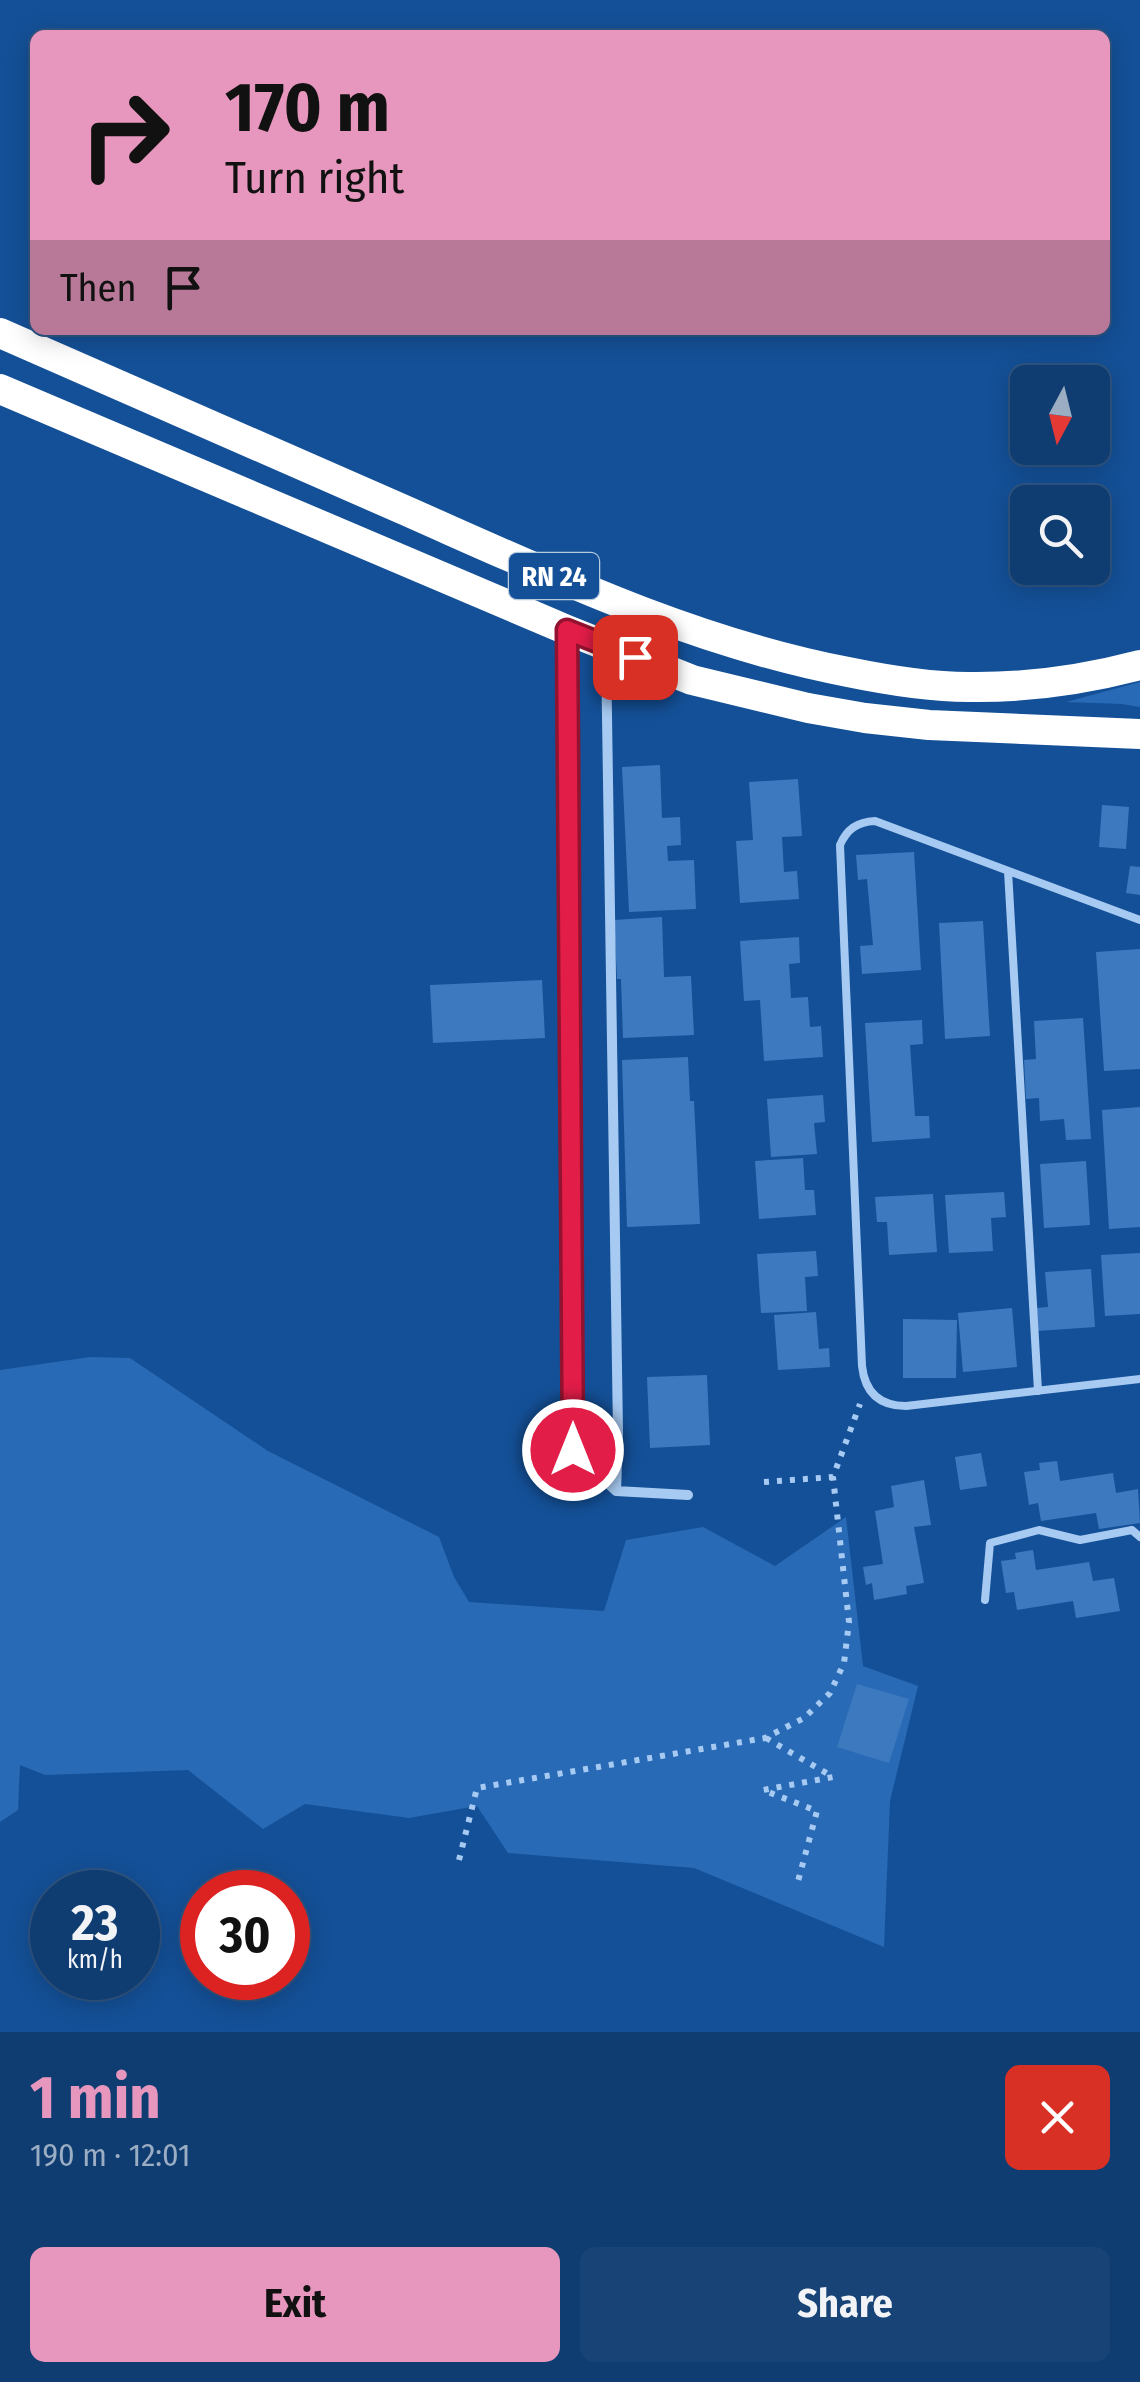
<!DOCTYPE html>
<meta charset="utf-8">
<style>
body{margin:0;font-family:"Fira Sans Condensed",sans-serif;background:#184376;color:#f1f3f6;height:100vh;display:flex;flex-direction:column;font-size:38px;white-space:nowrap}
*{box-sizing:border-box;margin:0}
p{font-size:32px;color:#9badc3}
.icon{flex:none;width:55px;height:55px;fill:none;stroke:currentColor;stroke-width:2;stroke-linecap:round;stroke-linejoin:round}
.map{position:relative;height:2032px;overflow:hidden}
.side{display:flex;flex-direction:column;background:#0f3c71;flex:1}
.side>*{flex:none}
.banner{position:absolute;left:30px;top:30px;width:1080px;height:305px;border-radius:15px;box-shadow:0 5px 25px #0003,0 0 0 2px #2f5684;background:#e797bd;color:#111;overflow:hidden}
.needle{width:65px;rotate:187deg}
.tools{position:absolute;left:1010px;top:365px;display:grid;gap:20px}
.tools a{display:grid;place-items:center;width:100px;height:100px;border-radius:15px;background:#0f3c71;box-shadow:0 5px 25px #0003,0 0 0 2px #2f5684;font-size:50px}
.speed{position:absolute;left:30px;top:1870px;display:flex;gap:20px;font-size:50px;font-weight:700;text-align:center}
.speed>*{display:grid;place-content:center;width:130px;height:130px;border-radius:50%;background:#0f3c71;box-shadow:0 5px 25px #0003,0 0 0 2px #2f5684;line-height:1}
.speed small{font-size:25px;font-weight:400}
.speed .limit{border:15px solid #d22;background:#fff;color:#111}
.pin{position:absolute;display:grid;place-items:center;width:85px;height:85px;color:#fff;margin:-42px;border-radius:20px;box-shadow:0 5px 15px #0006}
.me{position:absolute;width:110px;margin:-55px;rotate:0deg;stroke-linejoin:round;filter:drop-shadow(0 0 8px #0008)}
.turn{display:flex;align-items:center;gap:35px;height:210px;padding:0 30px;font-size:45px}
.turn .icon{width:130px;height:130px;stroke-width:2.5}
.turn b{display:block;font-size:70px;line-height:85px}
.then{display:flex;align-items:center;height:95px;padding:0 30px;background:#0003;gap:20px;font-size:38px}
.round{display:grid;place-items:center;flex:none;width:105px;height:105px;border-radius:15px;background:#184376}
.head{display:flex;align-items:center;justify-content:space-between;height:170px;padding:0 30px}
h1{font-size:60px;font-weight:700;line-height:75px;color:#e797bd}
.cta{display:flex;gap:20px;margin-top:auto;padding:20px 30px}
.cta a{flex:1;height:115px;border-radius:15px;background:#e797bd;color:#111;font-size:40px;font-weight:700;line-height:115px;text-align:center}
.cta a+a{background:#184376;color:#f1f3f6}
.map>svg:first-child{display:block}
</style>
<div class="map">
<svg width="1140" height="2032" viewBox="0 0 1140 2032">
<rect width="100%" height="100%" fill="#145097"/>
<path fill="#286ab6" d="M1140,682V707L1122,704L1066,702Z
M90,1357L130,1358L268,1451L439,1537L454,1577L469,1602L604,1611L626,1540L703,1527L775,1566L846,1517L863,1666L918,1686L890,1801L884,1947L694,1868L508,1853L477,1806L409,1818L305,1804L263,1829L188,1770L45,1775L20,1765L18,1810L0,1822V1370Z"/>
<path fill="#3d79bf" d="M660,765L662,818L680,817L681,845L667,846L668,861L694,860L696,909L629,912L622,767Z
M798,779L802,836L782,837L784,872L797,871L799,899L740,903L736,841L753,840L749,782Z
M1102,805L1129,807L1126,849L1099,847Z
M914,852L921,970L862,974L860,946L873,945L867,879L858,880L856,855Z
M1130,866L1140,867V895L1126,893Z
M662,917L664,977L691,976L694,1035L623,1038L621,979H617L614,920Z
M983,921L990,1036L945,1039L939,923Z
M799,937L800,963L789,964L791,998L808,997L810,1027L821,1026L823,1057L764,1061L760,1000L744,1001L740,941Z
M1140,949V1069L1104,1071L1096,952Z
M542,980L545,1038L433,1043L430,985Z
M1083,1018L1091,1139L1066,1140L1064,1119L1040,1121L1039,1098L1026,1099L1024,1060L1036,1059L1034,1021Z
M922,1020L923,1044L910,1045L915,1116H929L930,1138L872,1142L865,1023Z
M688,1057L690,1101H694L700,1224L627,1227L622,1060Z
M823,1095L825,1122L814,1123L817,1154L771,1157L767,1099Z
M1140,1107V1227L1109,1229L1102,1110Z
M803,1158L805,1190H814L816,1215L759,1219L755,1161Z
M1086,1161L1090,1225L1044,1228L1040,1164Z
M1004,1192L1006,1217L991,1218L993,1251L949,1253L945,1195Z
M933,1194L937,1252L889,1255L887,1222H877L875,1197Z
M816,1251L818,1276L805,1277L807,1311L761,1313L757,1254Z
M1140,1253V1314L1105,1316L1101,1255Z
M1091,1269L1095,1327L1037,1331L1036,1308L1048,1307L1045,1272Z
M1012,1308L1017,1367L963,1372L958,1313Z
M816,1312L819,1349L829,1348L830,1367L778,1370L774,1315Z
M903,1319L957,1320L956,1378H903Z
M707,1375L710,1445L650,1448L647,1377Z
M981,1453L987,1486L960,1490L955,1457Z
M1057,1461L1060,1481L1113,1473L1116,1493L1138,1489L1140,1523L1099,1529L1096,1513L1041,1521L1038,1503L1029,1505L1024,1472L1040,1470L1039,1463Z
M924,1480L931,1525L914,1527L924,1583L906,1586L907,1594L874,1600L872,1583L866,1585L863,1567L883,1564L875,1511L894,1507L891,1486Z
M1033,1550L1036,1570L1089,1562L1093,1581L1114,1578L1120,1611L1076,1618L1073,1601L1017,1610L1014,1592L1006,1593L1001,1561L1016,1559L1015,1553Z
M857,1684L909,1699L889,1763L837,1747Z"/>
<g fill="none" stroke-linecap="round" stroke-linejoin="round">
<path stroke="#a7caf2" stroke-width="6" stroke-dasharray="5 8" stroke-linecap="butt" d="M764,1482L833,1477
M766,1738L833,1777L763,1790L817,1811L797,1885
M459,1860L477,1788L765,1738L804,1718L830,1693L844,1663L849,1622L833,1477L860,1404"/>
<path stroke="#a7caf2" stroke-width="8" d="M1008,871L1038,1391
M1140,920L875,821C857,822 847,829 840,845L862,1366C865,1393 880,1406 906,1406L1140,1379
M985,1600L990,1543L1039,1530L1080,1540L1132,1530L1140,1537"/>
<path stroke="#a7caf2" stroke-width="10" d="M567,636L573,1450L616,1491L618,1433L606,651
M616,1491L688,1495"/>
<path stroke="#fff" stroke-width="30" d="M0,333C134,392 268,451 402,509C547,573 691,642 848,672C887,680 928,687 968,687C1027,688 1083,680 1140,665
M0,389L567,630L692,680L808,708L865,718L929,725L1140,734"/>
</g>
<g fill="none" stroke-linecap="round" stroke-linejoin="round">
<g stroke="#92132f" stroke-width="25">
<path id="route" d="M573,1450L567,630L635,657"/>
</g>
<use href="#route" stroke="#e11d48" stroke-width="18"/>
</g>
<g text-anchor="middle" stroke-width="8" stroke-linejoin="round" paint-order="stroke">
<rect fill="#145097" stroke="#b8cae0" stroke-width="2.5" x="509" y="553" width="90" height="46" rx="8"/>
<g font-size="28" font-weight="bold" fill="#fff">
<text x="554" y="586">RN 24</text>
</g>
</g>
</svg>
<div class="tools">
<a><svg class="needle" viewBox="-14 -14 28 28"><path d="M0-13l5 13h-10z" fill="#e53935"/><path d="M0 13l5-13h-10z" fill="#9badc3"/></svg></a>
<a><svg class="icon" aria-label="search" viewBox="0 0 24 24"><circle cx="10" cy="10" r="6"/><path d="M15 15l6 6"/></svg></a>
</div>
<div class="speed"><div>23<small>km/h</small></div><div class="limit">30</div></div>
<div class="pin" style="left:635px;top:657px;background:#d93025"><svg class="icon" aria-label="arrive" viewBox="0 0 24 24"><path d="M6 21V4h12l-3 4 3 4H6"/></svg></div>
<svg class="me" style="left:573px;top:1450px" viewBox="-20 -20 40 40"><circle r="17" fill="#e11d48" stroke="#fff" stroke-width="3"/><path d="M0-11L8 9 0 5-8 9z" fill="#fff"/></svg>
<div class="banner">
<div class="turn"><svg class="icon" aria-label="right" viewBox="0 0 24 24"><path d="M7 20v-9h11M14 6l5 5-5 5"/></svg><div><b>170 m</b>Turn right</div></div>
<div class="then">Then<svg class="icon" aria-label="arrive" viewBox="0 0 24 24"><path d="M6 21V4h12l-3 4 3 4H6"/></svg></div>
</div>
</div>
<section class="side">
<div class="head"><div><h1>1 min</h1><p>190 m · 12:01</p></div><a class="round" style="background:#d93025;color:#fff"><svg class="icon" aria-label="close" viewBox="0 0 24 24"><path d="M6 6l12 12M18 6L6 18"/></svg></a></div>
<div class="cta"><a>Exit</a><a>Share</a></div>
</section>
